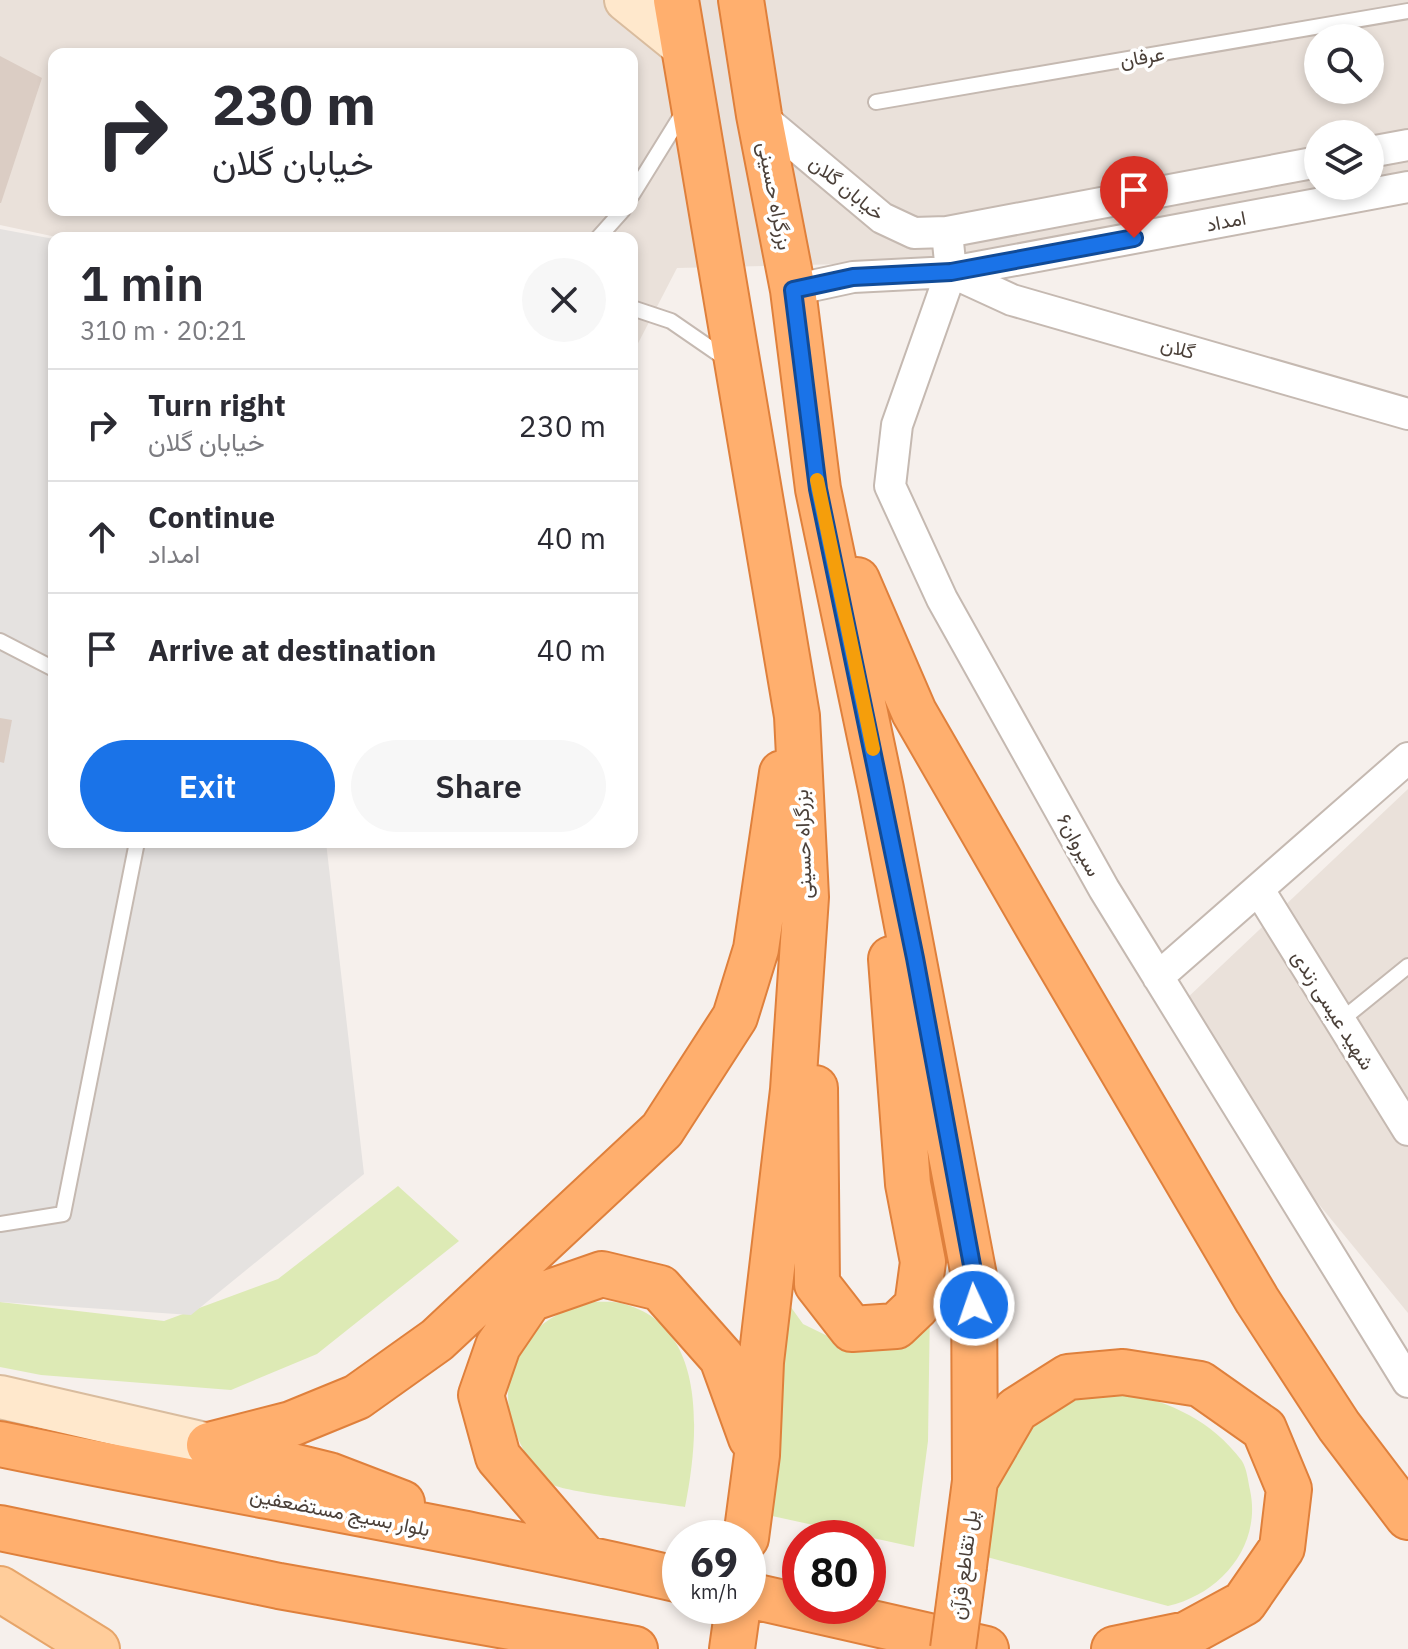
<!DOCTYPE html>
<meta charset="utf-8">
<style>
body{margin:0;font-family:"IBM Plex Sans",Vazirmatn,sans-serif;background:#f7f7f7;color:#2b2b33;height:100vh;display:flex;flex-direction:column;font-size:30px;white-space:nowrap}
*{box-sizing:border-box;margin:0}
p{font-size:26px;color:#7c7c81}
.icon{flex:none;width:44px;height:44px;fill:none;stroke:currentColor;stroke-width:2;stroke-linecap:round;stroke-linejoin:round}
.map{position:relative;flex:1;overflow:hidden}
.drawer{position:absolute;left:48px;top:232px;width:590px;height:616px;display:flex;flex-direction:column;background:#fff;border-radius:16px;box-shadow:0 4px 12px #0003}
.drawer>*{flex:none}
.guide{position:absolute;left:48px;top:48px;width:590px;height:168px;border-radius:16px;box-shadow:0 4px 12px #0003;background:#fff;color:#2b2b33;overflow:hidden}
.fabs{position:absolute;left:1304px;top:24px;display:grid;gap:16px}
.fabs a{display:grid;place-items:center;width:80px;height:80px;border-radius:50%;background:#fff;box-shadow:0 4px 12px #0003;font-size:40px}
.speed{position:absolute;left:662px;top:1520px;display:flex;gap:16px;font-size:40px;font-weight:700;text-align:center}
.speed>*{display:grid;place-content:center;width:104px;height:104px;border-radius:50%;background:#fff;box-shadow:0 4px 12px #0003;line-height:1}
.speed small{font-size:20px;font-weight:400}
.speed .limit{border:12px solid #d22;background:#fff;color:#111}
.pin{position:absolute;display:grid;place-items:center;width:68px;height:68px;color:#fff;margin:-82px -34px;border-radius:50% 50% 50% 0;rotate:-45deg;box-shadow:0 0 8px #0007}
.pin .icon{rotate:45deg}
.me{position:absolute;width:88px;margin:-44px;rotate:357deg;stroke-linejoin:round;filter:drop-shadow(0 0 6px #0008)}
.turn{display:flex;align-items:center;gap:28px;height:168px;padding:0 32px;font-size:36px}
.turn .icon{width:104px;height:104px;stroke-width:2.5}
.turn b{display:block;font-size:56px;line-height:68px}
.round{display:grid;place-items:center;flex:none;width:84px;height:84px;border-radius:42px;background:#f7f7f7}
.overview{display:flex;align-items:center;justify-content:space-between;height:136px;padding:0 32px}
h1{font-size:48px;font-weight:600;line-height:60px}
.cta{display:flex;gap:16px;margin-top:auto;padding:16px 32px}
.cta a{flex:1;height:92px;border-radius:48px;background:#1a73e8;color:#fff;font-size:32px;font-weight:600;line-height:92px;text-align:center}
.cta a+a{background:#f7f7f7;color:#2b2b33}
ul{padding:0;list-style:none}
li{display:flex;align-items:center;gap:24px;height:112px;padding:0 32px;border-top:2px solid #e1e1e2}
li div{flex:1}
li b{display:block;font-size:30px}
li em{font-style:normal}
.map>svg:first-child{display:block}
</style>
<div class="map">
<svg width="1408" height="1649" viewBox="0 0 1408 1649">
<rect width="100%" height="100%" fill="#f6f0ec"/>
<path fill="#eae1da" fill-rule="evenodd" d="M0,0H1408V197L923,262L677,268L632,355V238H61L0,225ZM1318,38H1370V90H1318ZM54,54H632V210H54ZM1318,134H1370V186H1318Z
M1408,789V1313L1166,1018Z"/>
<path fill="#ddeab5" d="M398,1186L459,1241L317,1354L231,1390L41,1375L0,1367V1302L164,1321L278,1279Z
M594,1302C603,1302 615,1301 624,1304C710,1327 698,1442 685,1507C663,1503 563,1492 551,1484C538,1475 528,1459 521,1445C487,1379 523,1315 594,1302Z
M788,1303L803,1324L846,1345L930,1304L928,1441L914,1547L763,1514Z
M1124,1392C1172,1403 1211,1420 1242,1461C1247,1469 1248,1481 1250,1490C1262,1545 1221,1594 1168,1606L987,1557C989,1531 988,1502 995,1477C1010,1420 1069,1394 1124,1392Z"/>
<path fill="#e5e2e0" d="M0,229L54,239V842H326L364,1174L191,1315L0,1302Z"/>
<path fill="#dbcdc4" d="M0,56L42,78L1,203H0Z
M0,718L12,720L4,763L0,762Z"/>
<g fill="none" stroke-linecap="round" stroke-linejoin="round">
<g stroke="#c5b9b1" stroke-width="18">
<path id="lane" d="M876,102L1408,11
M632,195L684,111
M598,238L623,210
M632,308L671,321L729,361
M0,641L54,669
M1339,1022L1408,966
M0,1224L63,1214L137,842"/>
</g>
<g stroke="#c5b9b1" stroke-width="34">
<path id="street" d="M759,115L882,218L914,233L947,232L1318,162
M1370,152L1408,145
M947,232L951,272L897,425L890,486L942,599L1104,889L1408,1382
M951,272L1012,300L1408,414
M793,290L853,277L951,272L1408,187
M1259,890L1408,1130
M1158,977L1408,758"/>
</g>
<g stroke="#d9bc9e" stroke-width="46">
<path id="secondary" d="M626,0L684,47
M0,1397L209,1445"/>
</g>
<g stroke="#e6a56a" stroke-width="48">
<path id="primary" d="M0,1589L97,1649"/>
</g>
<g stroke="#df803c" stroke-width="48">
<path id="highway" d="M676,0L797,716L806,897L793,1090L761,1362L757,1455L746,1538
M741,0L759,115L793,290L818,489L881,789L974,1276L975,1481L964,1566
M857,580L914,712L1042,934L1257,1300L1339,1426L1408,1517
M815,1088L817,1284L852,1329L896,1326L917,1306L923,1262L908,1184L891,959
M0,1444C226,1491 455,1527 680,1580
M209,1445L291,1424L357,1397L437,1340L662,1130L735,1017L756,949L782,773
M211,1446L329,1475L402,1503
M976,1479L1016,1410L1068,1377L1123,1372L1200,1384L1264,1429L1289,1489L1282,1548L1244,1603L1187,1634L1114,1649
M0,1528L279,1586L635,1649
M584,1557L498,1457L481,1395L498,1346L530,1299L602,1274L660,1288L722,1358L751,1438
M748,1595L986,1649
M732,1649L738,1606"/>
</g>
<use href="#lane" stroke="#fff" stroke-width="14"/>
<use href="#street" stroke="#fff" stroke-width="30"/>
<use href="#secondary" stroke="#ffe8cc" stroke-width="42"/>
<use href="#primary" stroke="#ffcd9b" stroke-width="44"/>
<use href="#highway" stroke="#ffaf6e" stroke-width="44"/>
<g stroke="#df803c" stroke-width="48" stroke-linecap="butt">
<path id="highway-bridge" d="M953,1649L964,1566"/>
</g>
<use href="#highway-bridge" stroke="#ffaf6e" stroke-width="44"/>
</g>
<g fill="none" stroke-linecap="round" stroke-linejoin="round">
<g stroke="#114b97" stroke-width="20">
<path id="route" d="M974,1305V1276L915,958L818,489L793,290L853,277L951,272L1134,238"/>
</g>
<use href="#route" stroke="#1a73e8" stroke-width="14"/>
<path stroke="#f59e0b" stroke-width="14" d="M817,480L873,749"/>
</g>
<g text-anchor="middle" stroke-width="7" stroke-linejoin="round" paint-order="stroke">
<g font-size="20" fill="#4b4039" stroke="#fff">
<text transform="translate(1142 57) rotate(-10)" y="7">عرفان</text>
<text transform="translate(847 188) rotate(39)" y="7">خیابان گلان</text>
<text transform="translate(775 196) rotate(79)" y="7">بزرگراه حسینی</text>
<text transform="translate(1226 221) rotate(-11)" y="7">امداد</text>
<text transform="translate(1178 348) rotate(16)" y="7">گلان</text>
<text transform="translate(803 844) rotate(-92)" y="7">بزرگراه حسینی</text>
<text transform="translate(1079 845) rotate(61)" y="7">سیروان۶</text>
<text transform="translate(1333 1010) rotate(58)" y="7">شهید عیسی زندی</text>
<text transform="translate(340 1512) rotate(11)" y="7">بلوار بسیج مستضعفین</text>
<text transform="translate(964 1565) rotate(-83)" y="7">پل تقاطع قرآن</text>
</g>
</g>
</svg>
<div class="fabs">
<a><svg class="icon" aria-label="search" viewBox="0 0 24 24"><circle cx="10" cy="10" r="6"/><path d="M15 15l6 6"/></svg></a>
<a><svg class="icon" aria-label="layers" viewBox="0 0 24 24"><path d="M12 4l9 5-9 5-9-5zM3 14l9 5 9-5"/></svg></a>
</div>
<div class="speed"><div>69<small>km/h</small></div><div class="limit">80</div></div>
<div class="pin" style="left:1134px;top:238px;background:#d93025"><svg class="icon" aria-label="arrive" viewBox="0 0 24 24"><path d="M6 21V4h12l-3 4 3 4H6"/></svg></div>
<svg class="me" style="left:974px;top:1305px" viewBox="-20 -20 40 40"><circle r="17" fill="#1a73e8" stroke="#fff" stroke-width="3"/><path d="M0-11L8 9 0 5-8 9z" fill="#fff"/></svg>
<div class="guide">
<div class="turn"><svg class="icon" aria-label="right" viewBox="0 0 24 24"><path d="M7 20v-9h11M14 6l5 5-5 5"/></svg><div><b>230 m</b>خیابان گلان</div></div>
</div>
<section class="drawer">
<div class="overview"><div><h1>1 min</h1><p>310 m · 20:21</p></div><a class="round"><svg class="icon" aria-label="close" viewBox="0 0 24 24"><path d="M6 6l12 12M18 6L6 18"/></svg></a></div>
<ul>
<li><svg class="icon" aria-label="right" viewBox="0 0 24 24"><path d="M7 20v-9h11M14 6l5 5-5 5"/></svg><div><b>Turn right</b><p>خیابان گلان</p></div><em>230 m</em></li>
<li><svg class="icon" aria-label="ahead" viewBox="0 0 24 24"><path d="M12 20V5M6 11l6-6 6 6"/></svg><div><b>Continue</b><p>امداد</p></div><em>40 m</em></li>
<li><svg class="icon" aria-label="arrive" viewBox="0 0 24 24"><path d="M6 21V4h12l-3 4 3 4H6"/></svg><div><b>Arrive at destination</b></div><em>40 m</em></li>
</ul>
<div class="cta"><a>Exit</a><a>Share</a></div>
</section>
</div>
